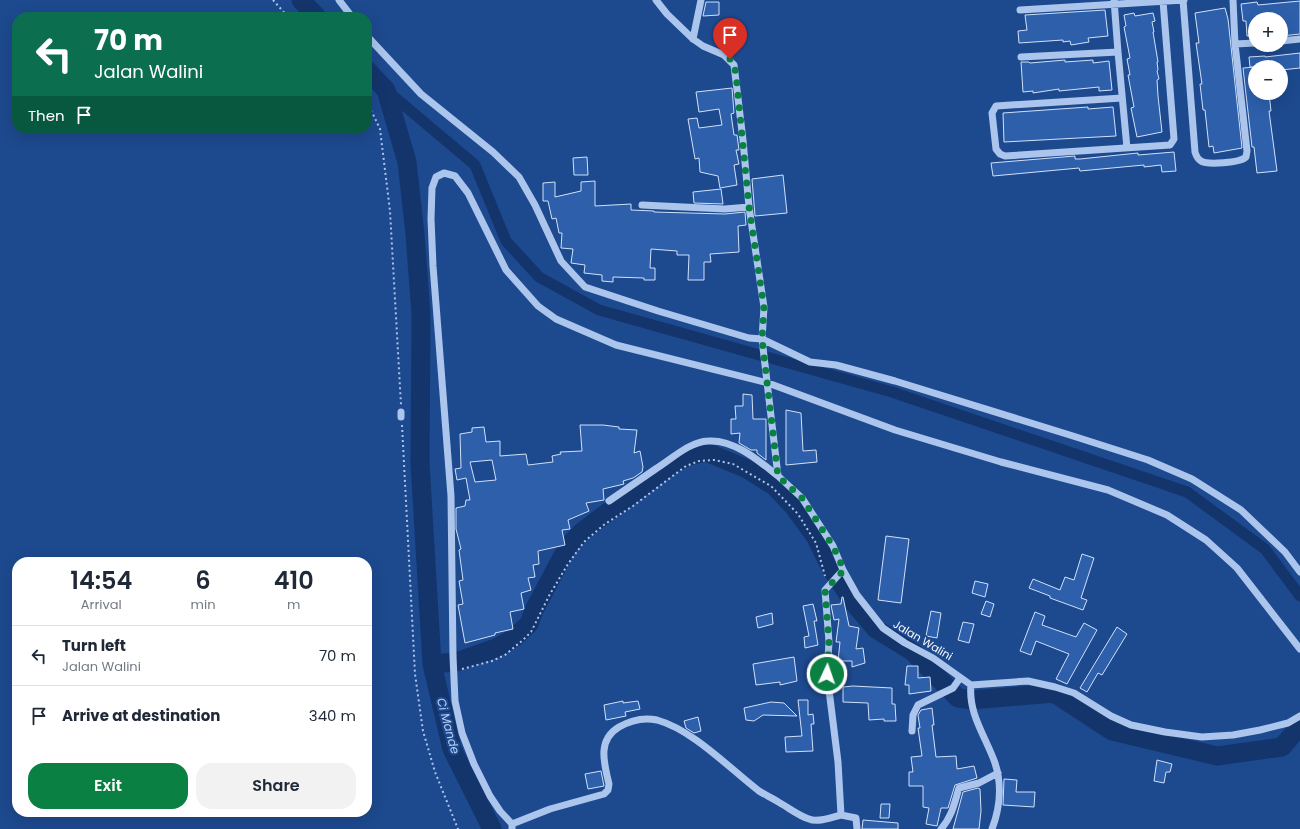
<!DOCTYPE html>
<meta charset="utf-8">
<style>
body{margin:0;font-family:Poppins,sans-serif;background:#f2f2f3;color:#1f2937;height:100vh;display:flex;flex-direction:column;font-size:15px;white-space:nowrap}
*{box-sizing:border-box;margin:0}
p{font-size:13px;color:#747a83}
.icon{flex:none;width:22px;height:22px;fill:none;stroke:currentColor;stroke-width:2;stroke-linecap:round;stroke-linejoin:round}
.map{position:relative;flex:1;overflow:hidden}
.panel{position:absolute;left:12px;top:557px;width:360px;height:260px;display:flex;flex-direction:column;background:#fff;border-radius:16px;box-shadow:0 4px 16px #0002}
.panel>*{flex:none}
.hud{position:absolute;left:12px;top:12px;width:360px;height:122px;border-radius:16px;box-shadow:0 4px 16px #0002;background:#0b6e4f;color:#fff;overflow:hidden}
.fabs{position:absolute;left:1248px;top:12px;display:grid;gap:8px}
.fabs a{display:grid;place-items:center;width:40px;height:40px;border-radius:50%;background:#fff;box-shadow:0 4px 16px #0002;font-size:20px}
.pin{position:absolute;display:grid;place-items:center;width:34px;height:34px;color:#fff;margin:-41px -17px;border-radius:50% 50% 50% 0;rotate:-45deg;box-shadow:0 0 4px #0007}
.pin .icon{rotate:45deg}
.me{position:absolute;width:44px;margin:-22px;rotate:3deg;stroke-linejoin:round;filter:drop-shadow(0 0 3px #0008)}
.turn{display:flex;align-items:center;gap:14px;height:84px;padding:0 16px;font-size:18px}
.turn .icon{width:52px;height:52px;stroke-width:2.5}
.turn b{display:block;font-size:28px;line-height:34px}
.then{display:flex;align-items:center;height:38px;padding:0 16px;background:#0003;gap:8px;font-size:15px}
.eta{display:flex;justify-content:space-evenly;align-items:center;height:68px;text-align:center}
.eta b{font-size:24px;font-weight:600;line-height:28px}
.action{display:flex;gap:8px;margin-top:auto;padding:8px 16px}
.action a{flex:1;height:46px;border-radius:16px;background:#0b8043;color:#fff;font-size:16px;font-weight:600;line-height:46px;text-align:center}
.action a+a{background:#f2f2f3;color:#1f2937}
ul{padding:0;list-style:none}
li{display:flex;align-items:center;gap:12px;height:60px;padding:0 16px;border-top:1px solid #e0e1e3}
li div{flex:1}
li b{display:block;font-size:15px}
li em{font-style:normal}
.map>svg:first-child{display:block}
</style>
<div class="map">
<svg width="1300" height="829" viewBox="0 0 1300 829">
<rect width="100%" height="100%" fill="#1d498e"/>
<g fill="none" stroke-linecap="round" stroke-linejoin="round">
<path stroke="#14356c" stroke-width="11" d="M386,90L475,165L506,241L539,277L599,310L892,392L1187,492L1265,549L1300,596"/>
<path stroke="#14356c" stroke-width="19" d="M301,0L317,17
M367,70L386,90L407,162L415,234L421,314L420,463L432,664L456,662L496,648L514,638L529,624L534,610L568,546L584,530L670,466L688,456L706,452L747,469L774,486L793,506L815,536L831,568L853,602L876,629L913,652L958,698L972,700L1054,693L1112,731L1217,756L1282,747L1300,726
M432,664L452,749L492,829"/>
</g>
<path fill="#2d5fab" stroke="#d1e1f9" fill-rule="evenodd" d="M1300,1V34L1281,36V17L1255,19V35L1247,36L1246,21H1243L1241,4L1257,2L1258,5Z
M706,2H719V15L703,16Z
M1225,8L1228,19L1242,148L1214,153L1213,146L1209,147L1205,110H1203L1200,84H1202L1196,43H1199L1195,13Z
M1105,10L1108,36L1088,38L1089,42L1071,45L1070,41L1063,42V40L1019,43L1018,31L1027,30L1025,15Z
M1134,13L1135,16L1153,13L1155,21L1152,22L1154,32H1153L1158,62H1157L1158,70L1157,71L1159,79L1157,80L1158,96L1162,132L1137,137L1131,108L1134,107L1128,75H1130L1127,59L1130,58L1124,27L1126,26L1124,15Z
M1300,53V68L1281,70V67H1250L1249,57L1265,56V57Z
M1065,60V62L1093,60V63L1109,61L1112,90L1099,91V87L1059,91V89L1033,93V91L1023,92L1021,62H1029L1030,63Z
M1255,67V93H1269L1271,111H1269L1277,171L1257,173L1254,147H1252L1243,68Z
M732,88L734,113L731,114L734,135H737L739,150H736L739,164L734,165L737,185L720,188L718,176L700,172L699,158L695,159L688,119L697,118L699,128L722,125L719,109L699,112L696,92Z
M1088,107V109L1113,107L1116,136L1004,142L1003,113Z
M1174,152L1176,171L1162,172L1161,165L1144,167V165L1080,171L1079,168L993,176L991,163L1075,156V159H1080L1138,153V155Z
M587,157L588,175H574L573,158Z
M783,175L787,213L755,216L752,179Z
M595,181V206L631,204V210L654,211V212L725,214L745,212L746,225L738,226L739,252L710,254L711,262H704V280H688L689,255H677V251L651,249L650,268H655V280H644V278L613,277V282L602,281V275L584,273L585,265L571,263L573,249L561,248L562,233H559L556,218L552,219L548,201H543V183L555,182V197L581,191V182Z
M721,189L723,204L694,203L693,192Z
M743,394L752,395L753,419H766V460L757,453V450H751L739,443L740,433L731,434V419H736L735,406H743Z
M786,410L801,413L803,451L816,450L817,462L786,465Z
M580,425H603L619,427V429L637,430L634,453L640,451L643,467L642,472L633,478L623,481L624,484L603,489L604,500L586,503L589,511L568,520L570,529L562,530L565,545L538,551L539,564L533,565L535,577L528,578L531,590L521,593L524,609L510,612L513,629L495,633V635L465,643L458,605L463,604L459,581L463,580L459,550L461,549L456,529V508L465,506L466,500H470L466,478L457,480L455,469L461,468L460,434L472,432V428L484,427L486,442L500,441V456L526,454L528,465L553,462L552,456L561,454L560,452L582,451ZM492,460L496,480L475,482L470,462Z
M886,536L909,539L901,603L878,600Z
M1082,554L1094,558L1081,598L1087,600L1083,610L1050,598V596L1029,588L1033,579L1060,590L1065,577L1074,580Z
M975,581L988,584L985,597L972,593Z
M842,597H843L849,626L859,628L856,649L863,648L865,663L852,667V661H838L840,642H836L839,619L834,620L831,605L841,604Z
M986,601L994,604L990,617L981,614Z
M813,604L817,621H814L818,645L805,648L804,637L809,636L803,606Z
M931,611L941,613L937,638L926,636Z
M1035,612L1045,616L1042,625L1076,637L1084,623L1097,630L1067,684L1056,679L1069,654L1036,641L1031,655L1020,651Z
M772,613L773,624L758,628L756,617Z
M963,622L974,624L969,643L958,640Z
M1117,627L1127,634L1102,675L1098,673L1087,692L1080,688Z
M794,657L797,681L780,685V682L756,685L753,664Z
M907,666H918V678L930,677L931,691L909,694V685H905Z
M853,686L892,688V704H895L896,721H884V719L869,720L868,703L843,702V687Z
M798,700H808V715L813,714L814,724H811L813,751L786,752L785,737L802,736Z
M623,701V703L638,701L640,709L625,712L626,716L606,720L604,705Z
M771,702L784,703L797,716L763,715L754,721L746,720L744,708Z
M932,708L934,725H932L936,757L956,756L957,769L974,766L977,778L955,785L948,808H941L937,826L926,824L929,808L923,807V786H909V772H913L911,757L922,756L918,728H920L918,715L921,710Z
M698,717L701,731L694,733L686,728L684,721Z
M1157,760L1172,764L1170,772H1166L1164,783L1154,781Z
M601,771L604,786L588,789L585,774Z
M1004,779L1017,780L1016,792H1035L1034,807L1003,805Z
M978,788L980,789L981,811L979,829H953L963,792Z
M881,804H890L889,818H880Z
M863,820L898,823V829H862Z"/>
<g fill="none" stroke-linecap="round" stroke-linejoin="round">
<path stroke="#abc5ed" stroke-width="2" stroke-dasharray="2 3" stroke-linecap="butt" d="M273,0L288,17
M367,107L372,112L380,129L390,211L401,405
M402,425L415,674L423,731L435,772L458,829
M462,669L492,661L505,655L523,640L531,632L550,594L568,564L584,542L605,524L633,506L686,466L699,461L714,460L733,464L771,486L798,514L816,543L825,576"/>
<path stroke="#abc5ed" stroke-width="7" d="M339,0L352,17
M656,0L667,14L693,39L703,46L724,55L734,65L743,140L749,207L764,307L762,339L778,476L802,498L833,546L843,570L857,595L883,628L905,643L933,658L971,685L1028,681L1055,687L1074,693L1111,716L1131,725L1165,732L1202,737L1233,735L1260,730L1288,723L1300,716
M1114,0L1118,52L1127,148
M1183,0L1195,152C1196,155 1197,159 1201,161C1207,165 1240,163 1246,157L1247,151L1235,44L1233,0
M1020,10L1184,0
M367,36L421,94L493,152L519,177L535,205L561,261L585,287L658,311L749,338L762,339L810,362L836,365L895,381L1073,436L1148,460L1192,479L1241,510L1285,552L1300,572
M693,39L701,0
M1281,41L1300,39
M1235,44L1255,43
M1021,57L1118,52
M1122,98L996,106L992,113L996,149L1000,154L1005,156L1170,145L1174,139L1163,1
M642,205L725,209L749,207
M401,412V417
M609,501C625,490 641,479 657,468C673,458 689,442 708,441C734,439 759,461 778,476
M843,570L825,590L829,642L827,674L838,762L841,815L856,818L857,829
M971,685C968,714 986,737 995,763C1002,784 1000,808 992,829
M912,731L913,715L918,705L953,688L960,678
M512,824L550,809L604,794L608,790L609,784C604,763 597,740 619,727C631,720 643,717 657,720C693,730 729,768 759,791C765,795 773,798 780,803C789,808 799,816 809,819C818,823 832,817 841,815
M512,829V824L500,811L490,796L474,764L462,733L455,701L453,656L451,496L433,266L431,219L432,188L436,177L444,173L455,176L468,193L506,270L538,306L556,319L616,345L768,383L895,430L1001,462L1108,490L1167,515L1206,540L1237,568L1300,649
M941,829C952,817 954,804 959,788L979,783L998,773"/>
</g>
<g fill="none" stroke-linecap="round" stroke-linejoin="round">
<path stroke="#0b8043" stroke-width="7" stroke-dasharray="0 12.6" d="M730,59L734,65L736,74L749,207L764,307L762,339L778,476L802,498L833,546L844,570L825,590L829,642L827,674"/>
</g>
<g text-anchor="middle" stroke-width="4" stroke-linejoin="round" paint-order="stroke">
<g font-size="11" fill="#fff" stroke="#1d498e">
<text transform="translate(923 640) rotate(31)" y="4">Jalan Walini</text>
</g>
<g font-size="12" font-style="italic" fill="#b7d0f4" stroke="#1d498e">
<text transform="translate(448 726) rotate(75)" y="4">Ci Mande</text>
</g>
</g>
</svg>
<div class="fabs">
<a>+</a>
<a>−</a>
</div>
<div class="pin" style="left:730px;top:59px;background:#d93025"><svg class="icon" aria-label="arrive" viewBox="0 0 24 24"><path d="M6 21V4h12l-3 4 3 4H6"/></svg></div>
<svg class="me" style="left:827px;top:674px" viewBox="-20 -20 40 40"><circle r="17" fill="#0b8043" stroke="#fff" stroke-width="3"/><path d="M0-11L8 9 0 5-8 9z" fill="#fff"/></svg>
<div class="hud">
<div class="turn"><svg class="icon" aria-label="left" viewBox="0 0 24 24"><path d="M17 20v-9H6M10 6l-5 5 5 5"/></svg><div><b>70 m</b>Jalan Walini</div></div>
<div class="then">Then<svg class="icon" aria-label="arrive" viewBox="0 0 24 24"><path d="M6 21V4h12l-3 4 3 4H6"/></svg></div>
</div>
<section class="panel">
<div class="eta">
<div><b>14:54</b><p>Arrival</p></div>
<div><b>6</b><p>min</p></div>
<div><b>410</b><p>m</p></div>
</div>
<ul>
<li><svg class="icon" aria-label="left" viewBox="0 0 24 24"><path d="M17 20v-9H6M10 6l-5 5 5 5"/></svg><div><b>Turn left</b><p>Jalan Walini</p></div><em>70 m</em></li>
<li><svg class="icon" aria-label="arrive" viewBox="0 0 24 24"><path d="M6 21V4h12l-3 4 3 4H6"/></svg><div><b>Arrive at destination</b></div><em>340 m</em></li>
</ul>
<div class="action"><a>Exit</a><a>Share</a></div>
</section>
</div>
